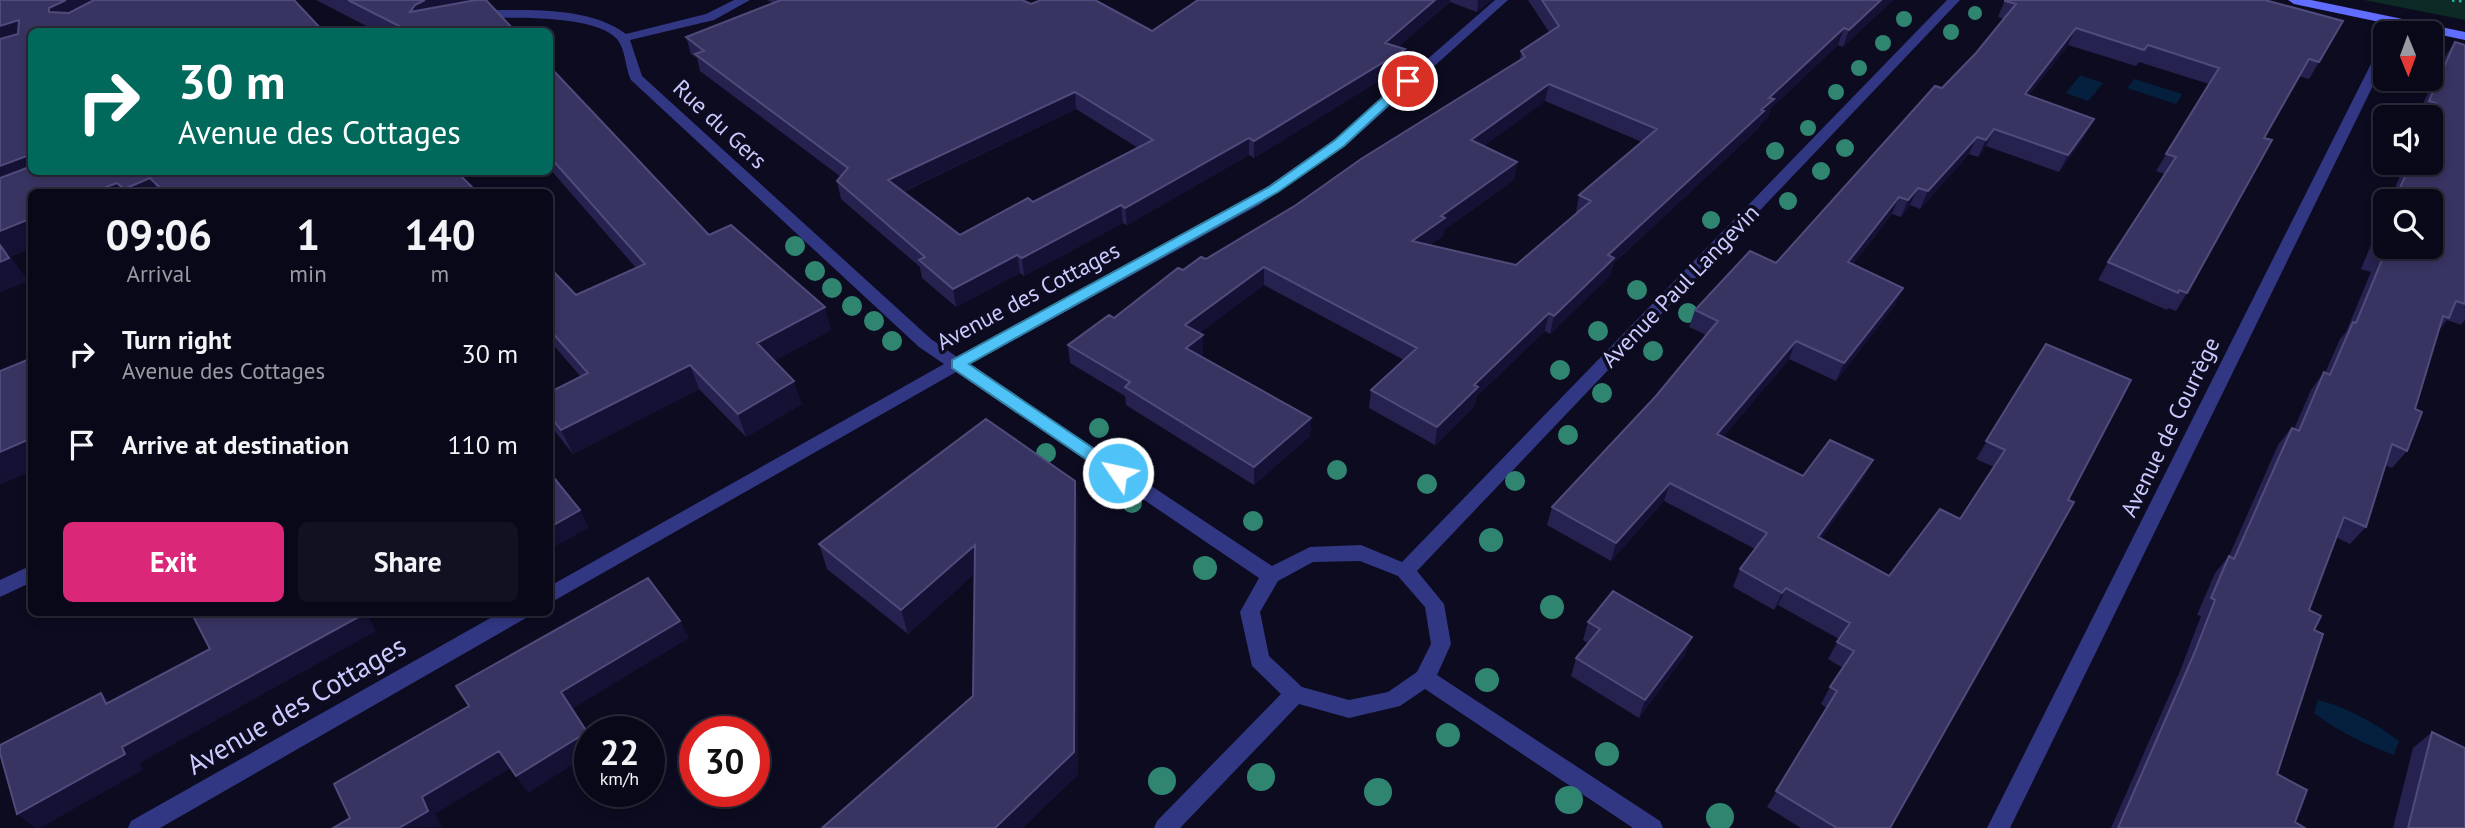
<!DOCTYPE html>
<meta charset="utf-8">
<style>
body{margin:0;font-family:"PT Sans",sans-serif;background:#121121;color:#f1f3f6;height:100vh;display:flex;flex-direction:column;font-size:26px;white-space:nowrap}
*{box-sizing:border-box;margin:0}
p{font-size:23px;color:#999aa2}
.icon{flex:none;width:38px;height:38px;fill:none;stroke:currentColor;stroke-width:2;stroke-linecap:round;stroke-linejoin:round}
.map{position:relative;flex:1;overflow:hidden}
.details{position:absolute;left:28px;top:189px;width:525px;height:427px;display:flex;flex-direction:column;background:#090818;border-radius:10px;box-shadow:0 4px 10px #0003,0 0 0 2px #292937}
.details>*{flex:none}
.hud{position:absolute;left:28px;top:28px;width:525px;height:147px;border-radius:10px;box-shadow:0 4px 10px #0003,0 0 0 2px #292937;background:#00695c;color:#fff;overflow:hidden}
.needle{width:46px;rotate:179deg}
.tools{position:absolute;left:2373px;top:21px;display:grid;gap:14px}
.tools a{display:grid;place-items:center;width:70px;height:70px;border-radius:10px;background:#090818;box-shadow:0 4px 10px #0003,0 0 0 2px #292937;font-size:35px}
.speed{position:absolute;left:574px;top:716px;display:flex;gap:14px;font-size:35px;font-weight:700;text-align:center}
.speed>*{display:grid;place-content:center;width:91px;height:91px;border-radius:50%;background:#090818;box-shadow:0 4px 10px #0003,0 0 0 2px #292937;line-height:1}
.speed small{font-size:18px;font-weight:400}
.speed .limit{border:10px solid #d22;background:#fff;color:#111}
.pin{position:absolute;display:grid;place-items:center;width:60px;height:60px;color:#fff;margin:-30px;border:4px solid #fff;border-radius:50%;box-shadow:0 2px 7px #0007}
.me{position:absolute;width:77px;margin:-38px;rotate:304deg;stroke-linejoin:round;filter:drop-shadow(0 0 5px #0008)}
.turn{display:flex;align-items:center;gap:24px;height:147px;padding:0 35px;font-size:32px}
.turn .icon{width:91px;height:91px;stroke-width:2.5}
.turn b{display:block;font-size:49px;line-height:60px}
.eta{display:flex;justify-content:space-evenly;align-items:center;height:119px;text-align:center}
.eta b{font-size:42px;font-weight:700;line-height:49px}
.button{display:flex;gap:14px;margin-top:auto;padding:14px 35px}
.button a{flex:1;height:80px;border-radius:10px;background:#db2777;color:#fff;font-size:28px;font-weight:700;line-height:80px;text-align:center}
.button a+a{background:#121121;color:#f1f3f6}
ul{padding:0;list-style:none}
li{display:flex;align-items:center;gap:21px;height:91px;padding:0 35px}
li div{flex:1}
li b{display:block;font-size:26px}
li em{font-style:normal}
.map>svg:first-child{display:block}
</style>
<div class="map">
<svg width="2465" height="828" viewBox="0 0 2465 828">
<rect width="100%" height="100%" fill="#0c0b20"/>
<path fill="#0d2a26" d="M2364,0H2465V20Z"/>
<path fill="#05203f" d="M2080,75L2103,83L2088,101L2066,93Z
M2134,79L2182,94L2176,104L2127,88Z
M2318,700C2348,708 2374,722 2399,741L2394,755C2365,744 2339,732 2314,713Z"/>
<g fill="none" stroke-linecap="round" stroke-linejoin="round">
<path stroke="#23b9a1" stroke-width="3.5" stroke-dasharray="2.5 4.5" stroke-linecap="butt" d="M2452,0L2465,1"/>
<path fill="#323783" fill-rule="evenodd" d="M32,565V582L0,597V580Z"/>
<path fill="#323783" fill-rule="evenodd" d="M734,0H750L714,20L630,40L642,76L931,339L957,357L1249,199L1335,140L1495,0H1508L1345,146L1259,205L969,365L1272,566L1310,547L1361,545L1402,562L1947,0H1960L1417,571L1444,604L1451,644L1437,675L1660,821L1663,828H1633L1425,689L1400,706L1349,718L1299,704L1180,828H1154L1157,821L1281,694L1252,666L1240,612L1259,578L956,372L550,603V586L944,364L919,347L631,80C625,68 626,50 617,39C595,14 509,18 478,18L472,14L478,10C524,11 587,5 626,34L706,14ZM1360,561L1398,576L1425,607L1431,644L1417,672L1388,692L1349,700L1302,687L1269,656L1260,612L1278,581L1313,562Z
M2398,18L2404,22L2398,33H2386L2394,19Z
M2385,44V61L2010,828H1987L2379,48Z
M501,612H529L526,618L160,828H128L131,821Z"/>
<path fill="#616dff" fill-rule="evenodd" d="M2288,0H2311L2465,32V40L2294,4Z"/>
</g>
<g fill="#308570">
<circle cx="1975" cy="13" r="7"/>
<circle cx="1904" cy="19" r="8"/>
<circle cx="1951" cy="32" r="8"/>
<circle cx="1883" cy="43" r="8"/>
<circle cx="1859" cy="68" r="8"/>
<circle cx="1836" cy="92" r="8"/>
<circle cx="1808" cy="128" r="8"/>
<circle cx="1845" cy="148" r="9"/>
<circle cx="1775" cy="151" r="9"/>
<circle cx="1821" cy="171" r="9"/>
<circle cx="1788" cy="201" r="9"/>
<circle cx="1711" cy="220" r="9"/>
<circle cx="795" cy="246" r="10"/>
<circle cx="815" cy="271" r="10"/>
<circle cx="832" cy="288" r="10"/>
<circle cx="1637" cy="290" r="10"/>
<circle cx="852" cy="306" r="10"/>
<circle cx="1688" cy="313" r="10"/>
<circle cx="874" cy="321" r="10"/>
<circle cx="1598" cy="331" r="10"/>
<circle cx="892" cy="341" r="10"/>
<circle cx="1653" cy="351" r="10"/>
<circle cx="1560" cy="370" r="10"/>
<circle cx="1602" cy="393" r="10"/>
<circle cx="1099" cy="428" r="10"/>
<circle cx="1568" cy="435" r="10"/>
<circle cx="1046" cy="453" r="10"/>
<circle cx="1337" cy="470" r="10"/>
<circle cx="1515" cy="481" r="10"/>
<circle cx="1427" cy="484" r="10"/>
<circle cx="1132" cy="503" r="10"/>
<circle cx="1253" cy="521" r="10"/>
<circle cx="1491" cy="540" r="12"/>
<circle cx="1205" cy="568" r="12"/>
<circle cx="1552" cy="607" r="12"/>
<circle cx="1487" cy="680" r="12"/>
<circle cx="1448" cy="735" r="12"/>
<circle cx="1607" cy="754" r="12"/>
<circle cx="1261" cy="777" r="14"/>
<circle cx="1162" cy="781" r="14"/>
<circle cx="1378" cy="792" r="14"/>
<circle cx="1569" cy="800" r="14"/>
<circle cx="1720" cy="817" r="14"/>
</g>
<path fill="#26224f" fill-rule="evenodd" d="M0,0L32,32V172L477,192H32V248L10,257L28,281L0,292Z
M316,0H486L516,32H378Z
M767,0H1022L1031,4L1152,31L1198,0H1491L1477,12L1450,2L1398,47L1405,49L1403,66L1254,158L1249,155L1127,225L1123,223L1024,276L1020,273L956,307L922,278L920,267L841,199L837,181L841,177L700,71L697,58L691,54L686,37L774,3ZM1076,109L1138,148L1033,202L960,235L903,192Z
M1528,0H1893L1843,47L1838,45L1771,108L1768,117L1760,124L1759,128L1613,264L1610,276L1550,334L1545,331L1476,397L1475,405L1435,445L1369,408L1371,390L1404,360L1264,285L1199,333L1203,353L1200,356L1311,418L1310,436L1254,485L1126,405L1125,396L1070,363L1068,345L1114,318L1183,270L1206,259L1296,205L1520,60L1521,51L1549,32ZM1545,101L1642,142L1579,195L1576,213H1577L1516,265L1430,245L1443,236L1444,230L1514,180L1517,162L1484,146Z
M2005,0H2265L2319,62L2309,79L2299,76L2264,138L2187,293L2176,311L2168,308L2167,310L2098,280L2108,262L2165,174L2156,171L2209,84L2139,62L2136,66L2068,45L2029,95L2085,136L2059,172L1986,146L1978,157L1969,154L1920,209L1910,205L1901,217L1892,214L1853,264L1895,305L1836,381L1789,359L1723,437L1803,476L1873,460L1864,477L1821,539L1889,576L1960,519L1994,467L1976,459L2046,344L1890,828H1801L1767,807L1827,708L1821,704L1830,687L1843,668L1828,659L1839,639L1778,605L1774,610L1733,587L1740,569L1755,549L1664,501L1611,561L1547,525L1552,507L1656,396L1706,335L1689,327L1695,310L1776,263L1976,53L2004,19L1998,17Z
M2455,42L2465,45V320L2461,325L2447,320L2439,330L2415,409L2407,451L2392,468L2385,465L2366,527L2350,544L2336,537L2309,610L2314,630L2277,774L2295,822L2305,828H2111L2180,671L2201,616L2197,615L2215,573L2229,556L2278,445L2291,428L2294,429L2311,390L2324,372L2325,373L2340,339L2346,332L2371,272L2361,269L2385,211V247L2431,201H2389L2406,163H2431V117H2417L2444,58Z
M550,67L709,235L831,330L774,361L802,404L746,437L699,389L573,454L550,425V392L581,377L550,341V268L576,295L636,268L550,169Z
M1075,481L1078,505V775L973,696L974,574L908,634L827,569L819,544Z
M1588,622L1692,637L1685,655L1639,718L1571,676L1576,658L1588,643L1583,640Z
M2432,732L2465,828H2393L2413,748Z"/>
<path fill="#141134" d="M66,0H123L64,30L49,12V8Z
M425,0H479L410,12L415,5Z
M1435,0H1450V2L1384,60L1385,43Z
M1478,0H1491L1477,12Z
M1881,0H1893L1843,47L1849,30Z
M19,20L32,39L0,53V26Z
M1844,28L1838,45L1771,108L1768,117L1760,124L1759,128L1613,264L1610,276L1550,334L1554,316L1608,255L1761,110L1769,98Z
M2076,28L2068,45L2017,110L2025,94Z
M1405,49L1403,66L1254,158V141Z
M1549,84L1545,101L1469,157L1471,140Z
M1075,92L1076,109L891,197L888,180Z
M2094,119L2085,136L2059,172L2068,155Z
M1994,129L1986,146L1978,157L1986,140Z
M1977,137L1969,154L1920,209L1928,191Z
M1249,138V155L1127,225L1125,208Z
M32,154V172L0,195V166Z
M1517,162L1514,180L1444,230L1443,236L1410,259L1412,241L1441,216Z
M150,178L160,192H126L124,189Z
M117,183L124,192H93Z
M1918,188L1910,205L1901,217L1908,200Z
M1899,197L1892,214L1841,279L1848,262Z
M1121,205L1123,223L1024,276L1022,258Z
M32,218V248L10,257L28,281L0,292V231Z
M1017,255L1020,273L956,307L953,289Z
M1264,267V285L1185,344V325Z
M1903,288L1895,305L1836,381L1844,363Z
M825,307L831,330L764,367L757,343Z
M1549,313L1545,331L1476,397L1475,405L1435,445L1437,427L1474,385Z
M1203,335V353L1187,366L1186,348Z
M1796,341L1789,359L1711,451L1717,434Z
M690,365L699,389L573,454L561,430Z
M794,381L802,404L746,437L738,414Z
M1311,418L1310,436L1254,485V467Z
M32,438V471L0,485V452Z
M1873,460L1864,477L1810,555L1818,537Z
M1075,481L1078,505V775L1023,828H995Z
M1670,483L1664,501L1611,561L1616,543Z
M580,510L589,528L550,549V527Z
M975,545L980,569L908,634L901,610Z
M1786,588L1778,605L1774,610L1782,593Z
M363,612H366L376,631L140,763L143,770L40,828H35L17,814L122,747Z
M680,621L689,638L572,709L561,692Z
M1692,637L1685,655L1639,718L1645,700Z
M101,693L119,709L106,704Z
M587,732L590,736V754L528,793L516,776Z
M499,751L511,768L435,814L442,827L399,828L422,797Z"/>
<path fill="#383462" stroke="#4f4b7b" stroke-width="2" fill-rule="evenodd" d="M0,0H66L49,8V12L69,13L94,0H294L324,32H32V154L0,166V39L18,34L19,20L0,26Z
M348,0H425L415,5L410,12L476,0H486L516,32H411Z
M781,0H1022L1031,4L1041,0H1095L1152,31L1198,0H1435L1385,43L1405,49L1254,141L1249,138L1125,208L1121,205L1022,258L1017,255L953,289L919,260L925,257L837,181L848,168L695,54L704,51L686,37ZM1075,92L1153,140L1033,202L1028,198L960,235L888,180Z
M1542,0H1881L1849,30L1844,28L1769,98L1774,99L1761,110L1764,111L1608,255L1614,258L1554,316L1549,313L1474,385L1478,387L1437,427L1371,390L1417,348L1264,267L1185,325L1203,335L1186,348L1311,418L1254,467L1125,387L1130,382L1068,345L1109,315L1114,318L1178,268L1183,270L1201,257L1206,259L1296,205L1361,159L1525,57L1521,51L1559,26ZM1549,84L1657,129L1579,195L1591,201L1516,265L1412,241L1445,218L1441,216L1517,162L1471,140Z
M2005,0H2265L2343,21L2319,62L2309,59L2264,138L2272,140L2187,293L2179,290L2178,293L2108,262L2176,157L2166,154L2219,68L2148,45L2144,50L2076,28L2025,94L2094,119L2068,155L1994,129L1986,140L1977,137L1928,191L1918,188L1908,200L1899,197L1848,262L1903,288L1844,363L1796,341L1717,434L1803,476L1830,440L1873,460L1818,537L1889,576L1940,509L1960,519L2005,450L1986,441L2046,344L2131,380L2068,500L2074,502L1890,828H1837L1776,791L1837,691L1830,687L1854,651L1837,642L1850,623L1786,588L1782,593L1740,569L1767,533L1670,483L1616,543L1552,507L1656,396L1718,321L1695,310L1750,251L1776,263L1935,86L1942,88L1976,53L2016,4L2005,1Z
M2455,42L2465,45V304L2456,301L2449,318L2443,316L2415,409L2422,412L2407,451L2392,444L2366,527L2344,517L2309,610L2321,616L2314,630L2323,634L2277,774L2307,790L2295,822L2305,828H2118L2194,654L2215,600L2211,598L2229,556L2234,559L2292,428L2299,431L2324,372L2330,375L2353,322L2356,323L2384,255L2373,252L2385,223V247H2431V201H2394L2411,163H2431V117H2430L2436,103L2429,101Z
M550,67L709,235L731,225L825,307L757,343L794,381L738,414L690,365L561,430L550,416V392L588,373L550,330V268L576,295L645,264L550,157Z
M32,166V172H457L477,192H186L184,189L176,192H164L150,178L124,189L117,183L93,192H32V218L0,231V178Z
M0,245L9,258L0,262Z
M32,358V438L0,452V371Z
M986,419L1075,481L1074,752L995,828H822L973,696L975,545L901,610L819,544Z
M550,473L580,510L550,527Z
M648,578L680,621L561,692L587,732L516,776L499,751L422,797L428,811L399,828H333L350,818L334,784L469,706L456,686Z
M1613,591L1692,637L1645,700L1576,658L1600,629L1588,622Z
M191,612H363L364,614L122,747L125,754L17,814L0,753V745L101,693L106,704L210,649Z
M2432,732L2465,748V828H2408Z"/>
<path fill="#4fc3f7" stroke="#337fa1" stroke-width="2" d="M1404,78L1414,81L1344,146L1278,192L969,364L1124,469V477H1112L952,368V360L1269,187L1335,140Z"/>
<g text-anchor="middle" stroke-width="7" stroke-linejoin="round" paint-order="stroke">
<g font-size="23" fill="#cacaff" stroke="#0c0b20">
<text transform="translate(720 124) rotate(43)" y="8">Rue du Gers</text>
<text transform="translate(1680 286) rotate(-46)" y="8">Avenue Paul Langevin</text>
<text transform="translate(1028 296) rotate(-28)" y="8">Avenue des Cottages</text>
<text transform="translate(2170 427) rotate(-64)" y="8">Avenue de Courrège</text>
</g>
<g font-size="28" fill="#cacaff" stroke="#0c0b20">
<text transform="translate(296 705) rotate(-30)" y="10">Avenue des Cottages</text>
</g>
</g>
</svg>
<div class="tools">
<a><svg class="needle" viewBox="-14 -14 28 28"><path d="M0-13l5 13h-10z" fill="#e53935"/><path d="M0 13l5-13h-10z" fill="#999aa2"/></svg></a>
<a><svg class="icon" aria-label="sound" viewBox="0 0 24 24"><path d="M4 9h4l5-4v14l-5-4H4zM17 9q2 3 0 6"/></svg></a>
<a><svg class="icon" aria-label="search" viewBox="0 0 24 24"><circle cx="10" cy="10" r="6"/><path d="M15 15l6 6"/></svg></a>
</div>
<div class="speed"><div>22<small>km/h</small></div><div class="limit">30</div></div>
<div class="pin" style="left:1408px;top:81px;background:#d93025"><svg class="icon" aria-label="arrive" viewBox="0 0 24 24"><path d="M6 21V4h12l-3 4 3 4H6"/></svg></div>
<svg class="me" style="left:1118px;top:473px" viewBox="-20 -20 40 40"><circle r="17" fill="#4fc3f7" stroke="#fff" stroke-width="3"/><path d="M0-11L8 9 0 5-8 9z" fill="#fff"/></svg>
<div class="hud">
<div class="turn"><svg class="icon" aria-label="right" viewBox="0 0 24 24"><path d="M7 20v-9h11M14 6l5 5-5 5"/></svg><div><b>30 m</b>Avenue des Cottages</div></div>
</div>
<section class="details">
<div class="eta">
<div><b>09:06</b><p>Arrival</p></div>
<div><b>1</b><p>min</p></div>
<div><b>140</b><p>m</p></div>
</div>
<ul>
<li><svg class="icon" aria-label="right" viewBox="0 0 24 24"><path d="M7 20v-9h11M14 6l5 5-5 5"/></svg><div><b>Turn right</b><p>Avenue des Cottages</p></div><em>30 m</em></li>
<li><svg class="icon" aria-label="arrive" viewBox="0 0 24 24"><path d="M6 21V4h12l-3 4 3 4H6"/></svg><div><b>Arrive at destination</b></div><em>110 m</em></li>
</ul>
<div class="button"><a>Exit</a><a>Share</a></div>
</section>
</div>
